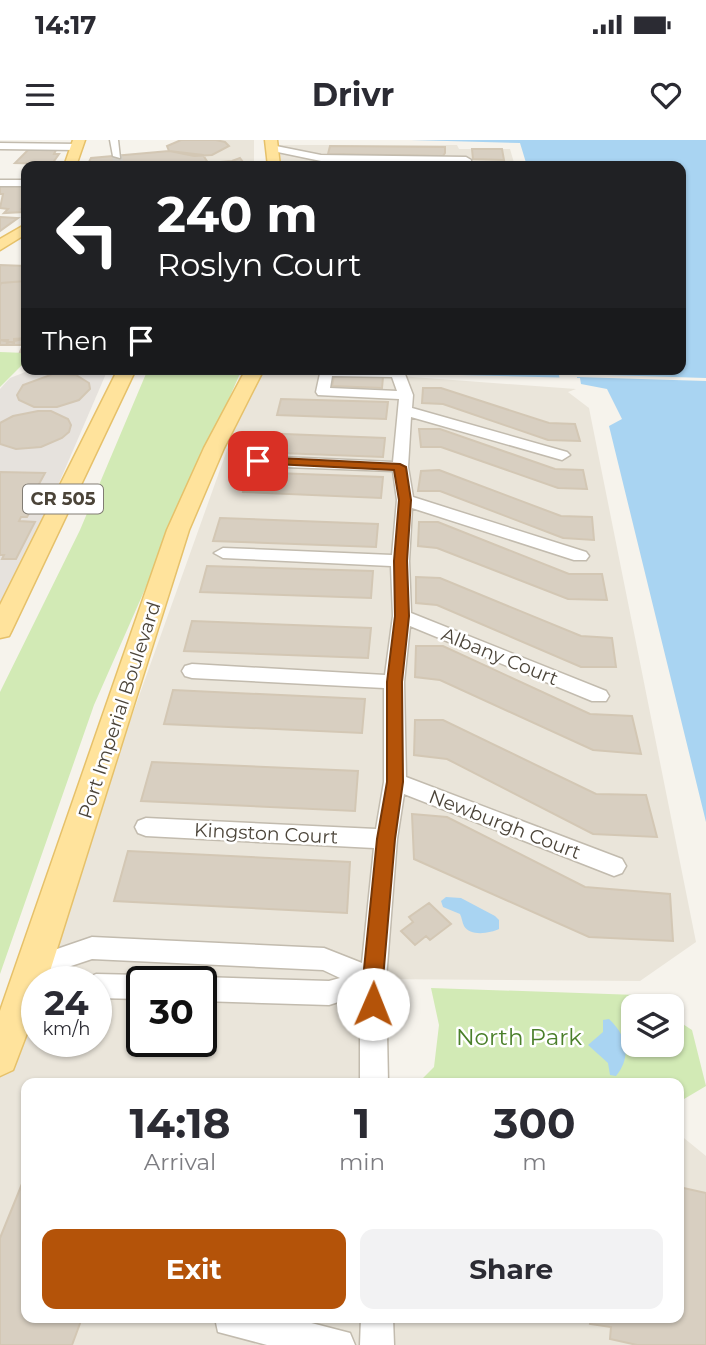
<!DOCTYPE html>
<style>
body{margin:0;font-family:Montserrat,sans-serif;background:#f2f2f3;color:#2b2b33;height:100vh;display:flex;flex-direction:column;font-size:26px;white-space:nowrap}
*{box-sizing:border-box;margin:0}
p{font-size:23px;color:#7c7c81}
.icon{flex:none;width:38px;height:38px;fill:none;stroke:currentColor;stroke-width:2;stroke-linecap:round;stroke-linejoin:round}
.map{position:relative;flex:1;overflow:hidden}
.sheet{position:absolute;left:21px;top:938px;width:663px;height:245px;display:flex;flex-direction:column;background:#fff;border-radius:14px;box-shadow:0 2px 5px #0004}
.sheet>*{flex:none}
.hud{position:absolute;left:21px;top:21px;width:665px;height:214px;border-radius:14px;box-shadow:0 2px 5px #0004;background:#202124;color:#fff;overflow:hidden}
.controls{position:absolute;left:621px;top:854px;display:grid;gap:14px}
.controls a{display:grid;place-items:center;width:63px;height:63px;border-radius:14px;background:#fff;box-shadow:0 2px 5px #0004;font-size:35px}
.speed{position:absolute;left:21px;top:826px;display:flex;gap:14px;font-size:35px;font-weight:700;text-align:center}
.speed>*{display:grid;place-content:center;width:91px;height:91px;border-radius:50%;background:#fff;box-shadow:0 2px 5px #0004;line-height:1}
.speed small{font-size:18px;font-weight:400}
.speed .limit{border:4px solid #111;border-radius:10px;background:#fff;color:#111}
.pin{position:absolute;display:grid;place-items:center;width:60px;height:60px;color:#fff;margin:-30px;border-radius:14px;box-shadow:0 4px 10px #0006}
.me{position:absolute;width:77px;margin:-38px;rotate:1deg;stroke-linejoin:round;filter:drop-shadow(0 0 5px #0008)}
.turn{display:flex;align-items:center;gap:24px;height:147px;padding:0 21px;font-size:32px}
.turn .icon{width:91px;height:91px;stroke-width:2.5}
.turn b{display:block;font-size:49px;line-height:60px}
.then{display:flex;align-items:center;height:66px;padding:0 21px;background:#0003;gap:14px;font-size:26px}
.eta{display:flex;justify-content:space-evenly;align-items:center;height:119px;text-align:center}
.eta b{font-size:42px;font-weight:700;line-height:49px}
.primary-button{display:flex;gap:14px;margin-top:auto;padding:14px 21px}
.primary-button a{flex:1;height:80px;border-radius:14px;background:#b45309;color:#fff;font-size:28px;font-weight:700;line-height:80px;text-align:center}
.primary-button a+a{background:#f2f2f3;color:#2b2b33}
.status{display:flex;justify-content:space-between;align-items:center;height:49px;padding:0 35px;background:#fff;direction:ltr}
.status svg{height:19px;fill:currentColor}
header{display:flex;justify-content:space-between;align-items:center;height:91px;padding:0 21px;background:#fff;font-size:32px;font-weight:700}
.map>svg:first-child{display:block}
</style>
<div class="status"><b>14:17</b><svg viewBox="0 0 49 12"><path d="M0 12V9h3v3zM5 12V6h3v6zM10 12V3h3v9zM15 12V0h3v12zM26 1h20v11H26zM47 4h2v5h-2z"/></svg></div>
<header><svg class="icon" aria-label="menu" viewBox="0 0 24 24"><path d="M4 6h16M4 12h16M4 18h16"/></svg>Drivr<svg class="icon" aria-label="heart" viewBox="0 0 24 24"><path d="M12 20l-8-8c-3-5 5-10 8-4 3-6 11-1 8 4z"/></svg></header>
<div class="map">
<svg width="706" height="1205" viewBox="0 0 706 1205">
<rect width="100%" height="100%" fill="#f6f3ec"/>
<path fill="#eae5da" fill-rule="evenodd" d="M181,0H254V26H87L91,18L168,11L167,6Z
M279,5H457L459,9H510L515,26H279Z
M256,229H398L399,236L576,249L568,252L589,268L696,802L640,841L373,839L374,943H26V1178H679V994L706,1016V1205H0V920L54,794ZM37,842H96V901H37ZM142,842H201V901H142Z"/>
<path fill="#e6e2dd" d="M33,229H108L25,422L0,463V249L10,238Z"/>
<path fill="#d2eab5" d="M0,212L26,213V221L0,247Z
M148,229H242L94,565L0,834V552L80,390Z
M431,848L637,855L655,866H634V905H672V877L692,890L706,946L679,962V943L419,942L434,927L439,885Z"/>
<path fill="#a9d4f2" d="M411,0H706V682L609,286L622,279L607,249L581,244L580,238L419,234L420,229H681V26H527L520,3Z
M446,757L461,758L495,776L499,780V789C491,793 470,797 464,786C462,782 462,778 460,774L443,767L441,761Z
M609,879C627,896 632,916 616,936L610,935L608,923L588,905L603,892V880Z"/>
<path fill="#f6f3ec" d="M558,229H571L572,234L706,238V241L577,237V242L560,241Z"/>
<path fill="#d8cfc1" stroke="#d3c7b4" stroke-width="2" d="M181,0H216L225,2L229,6L212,15L194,16L169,11L167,6Z
M330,6L445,7V13L443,16L328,14Z
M472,9H502L504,20L473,19Z
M28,10H56L54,14H59L52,24L15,23Z
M169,11L203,15L210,26H87L91,18Z
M240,18L246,26H210L208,23L232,21Z
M330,22L382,23L384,26H329Z
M393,23L446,24V26H393Z
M0,46H26V63L21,69L23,72L4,73L8,69L0,68L3,54H0Z
M0,77L18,78L0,91Z
M0,125L26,126V141L0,143Z
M26,141V198L7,203L8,200H0V146L1,143Z
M26,194V213L20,212L23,205H0V200L14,203V199L26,198Z
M53,234L76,235L89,243L90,249L79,260L57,267H34L19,260L17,255L23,245Z
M334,236L383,237L382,248L332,246Z
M423,248H441L549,283L575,284L580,301L548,300L443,264L422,263Z
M281,259L388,262L386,279L277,275Z
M38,271H51L68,279L71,285L69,292L62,298L41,307L16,309L0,304V283L13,276Z
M419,289H440L555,329L583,330L587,349L558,348L441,307H421Z
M259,293L385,298L383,317L254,312Z
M439,330L561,376L592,377L594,400L563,398L440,351H418L421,331Z
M0,332L45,333L26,368H32L27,377H21L19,381L35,382L16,419H2L4,415H0Z
M249,332L383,337L381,358L243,352Z
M220,378L378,384L376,407L213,401Z
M419,382H438L569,434H602L607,460L568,459L437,408L418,406Z
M207,426L373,431L371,458L200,452Z
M416,437L440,438L581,496L612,498L616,527H581L437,465L416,463Z
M192,481L371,488L368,518L184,511Z
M416,506H443L590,574L632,576L641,614L593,610L440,540L415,537Z
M173,550L365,559L362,593L164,584Z
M415,580H443L596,654L646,655L657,697L593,694L447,619L414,615Z
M152,622L358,631L355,671L141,661Z
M412,674L447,677L585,747L670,754L673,801L589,797L414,719Z
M128,711L350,722L347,773L114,761Z
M429,763L451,784L430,800L426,796L415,805L401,791L413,782L409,777Z
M26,1034V1178H82L72,1205H0V1098Z
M679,1047L706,1053V1205H637L610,1199L611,1187L590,1184L591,1178H679Z"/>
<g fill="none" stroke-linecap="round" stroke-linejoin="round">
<path stroke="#d4d0c8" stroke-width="10" stroke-dasharray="10 5" stroke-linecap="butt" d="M117,16L119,26"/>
<g stroke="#c2bbae" stroke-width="3">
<path id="minor" d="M110,0H118L120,18L113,16Z
M0,3L78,4L82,7L78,10L0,9Z
M271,5L321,15L466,17L471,20V26H462L461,23L321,21L268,10V6Z
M0,40H26V46H0Z
M321,229H403L413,255L412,268L567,312L570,315L562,320L411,277L408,327L413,357L586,412L589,416L586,420H574L412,368L409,421L411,473L606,551L609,556L606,561H592L410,486L404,542L406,637L622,719L626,726L622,733L614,736L404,654L397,699L386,839L388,943H360V855L329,865L201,861V842H191L201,837L329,841L340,838L323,830L92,819L62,829L71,834L75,842C56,842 30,848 21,828L25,820L92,797L324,808L362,823L374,708L146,696L138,693L135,687L138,681L146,678L376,689L384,642V548L192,538L185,536L182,531L185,526L192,524L385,535L393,476L391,426L223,418L214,413L223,408L392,415L397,360L393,331L258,326L250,321L258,316L393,322L399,259L318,255L316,252ZM332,236L392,237L397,251L330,248Z
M96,834L142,835L153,842H142V859L96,858V842H85L87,838Z
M215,1178H292L350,1193L355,1205H267L218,1192Z
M361,1178H393L394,1205H360Z"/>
</g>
<g stroke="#e6c16a" stroke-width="3">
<path id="major" d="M73,0H85L76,26H64Z
M265,0H277L280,26H268Z
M26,84V94L0,110V99Z
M118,229H136L12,490L9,496L0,498V465Z
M246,229H264L224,308L189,390L51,828L46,842H37V867L13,930L0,936V871L167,390L204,308Z"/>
</g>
<use href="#minor" fill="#fff" fill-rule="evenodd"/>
<use href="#major" fill="#ffe39c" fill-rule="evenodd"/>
</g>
<path fill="#b45309" stroke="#753606" stroke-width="2" d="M258,317L400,324L406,327L411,360L407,421L409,476L402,542L403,642L395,699L383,839V864L380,871L373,874L366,871L363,864V839L377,699L387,642V542L395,476L394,421L399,360L394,330L254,323V318Z"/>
<g text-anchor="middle" stroke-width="5" stroke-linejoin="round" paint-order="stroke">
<rect fill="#fff" stroke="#817c74" stroke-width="2" x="23" y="344.5" width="80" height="29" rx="5"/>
<g font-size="18" font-weight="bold" fill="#4b4439">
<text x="63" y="365">CR 505</text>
</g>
<g font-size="19" fill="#4b4439" stroke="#fff">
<text transform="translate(500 516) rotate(22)" y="7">Albany Court</text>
<text transform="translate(119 570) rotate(-72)" y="7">Port Imperial Boulevard</text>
<text transform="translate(505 684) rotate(21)" y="7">Newburgh Court</text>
<text transform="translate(266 693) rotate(3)" y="7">Kingston Court</text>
</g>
<g font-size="23" fill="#4a7f2a" stroke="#fff">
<text x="519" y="905">North Park</text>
</g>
</g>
</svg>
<div class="controls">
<a><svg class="icon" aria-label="layers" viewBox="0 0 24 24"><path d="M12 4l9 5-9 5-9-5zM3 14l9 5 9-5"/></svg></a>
</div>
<div class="speed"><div>24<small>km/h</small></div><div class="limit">30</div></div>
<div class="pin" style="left:258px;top:321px;background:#d93025"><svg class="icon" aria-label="arrive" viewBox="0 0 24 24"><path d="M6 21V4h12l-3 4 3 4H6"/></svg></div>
<svg class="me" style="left:373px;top:864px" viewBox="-20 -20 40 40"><circle r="19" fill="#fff"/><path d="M0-13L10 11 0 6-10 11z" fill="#b45309"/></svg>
<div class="hud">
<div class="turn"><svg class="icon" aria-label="left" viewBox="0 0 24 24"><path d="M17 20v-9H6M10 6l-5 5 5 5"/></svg><div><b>240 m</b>Roslyn Court</div></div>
<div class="then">Then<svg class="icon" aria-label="arrive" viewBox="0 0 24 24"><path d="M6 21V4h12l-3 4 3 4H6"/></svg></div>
</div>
<section class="sheet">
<div class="eta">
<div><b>14:18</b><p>Arrival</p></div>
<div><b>1</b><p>min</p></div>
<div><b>300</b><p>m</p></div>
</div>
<div class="primary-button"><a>Exit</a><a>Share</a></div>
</section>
</div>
